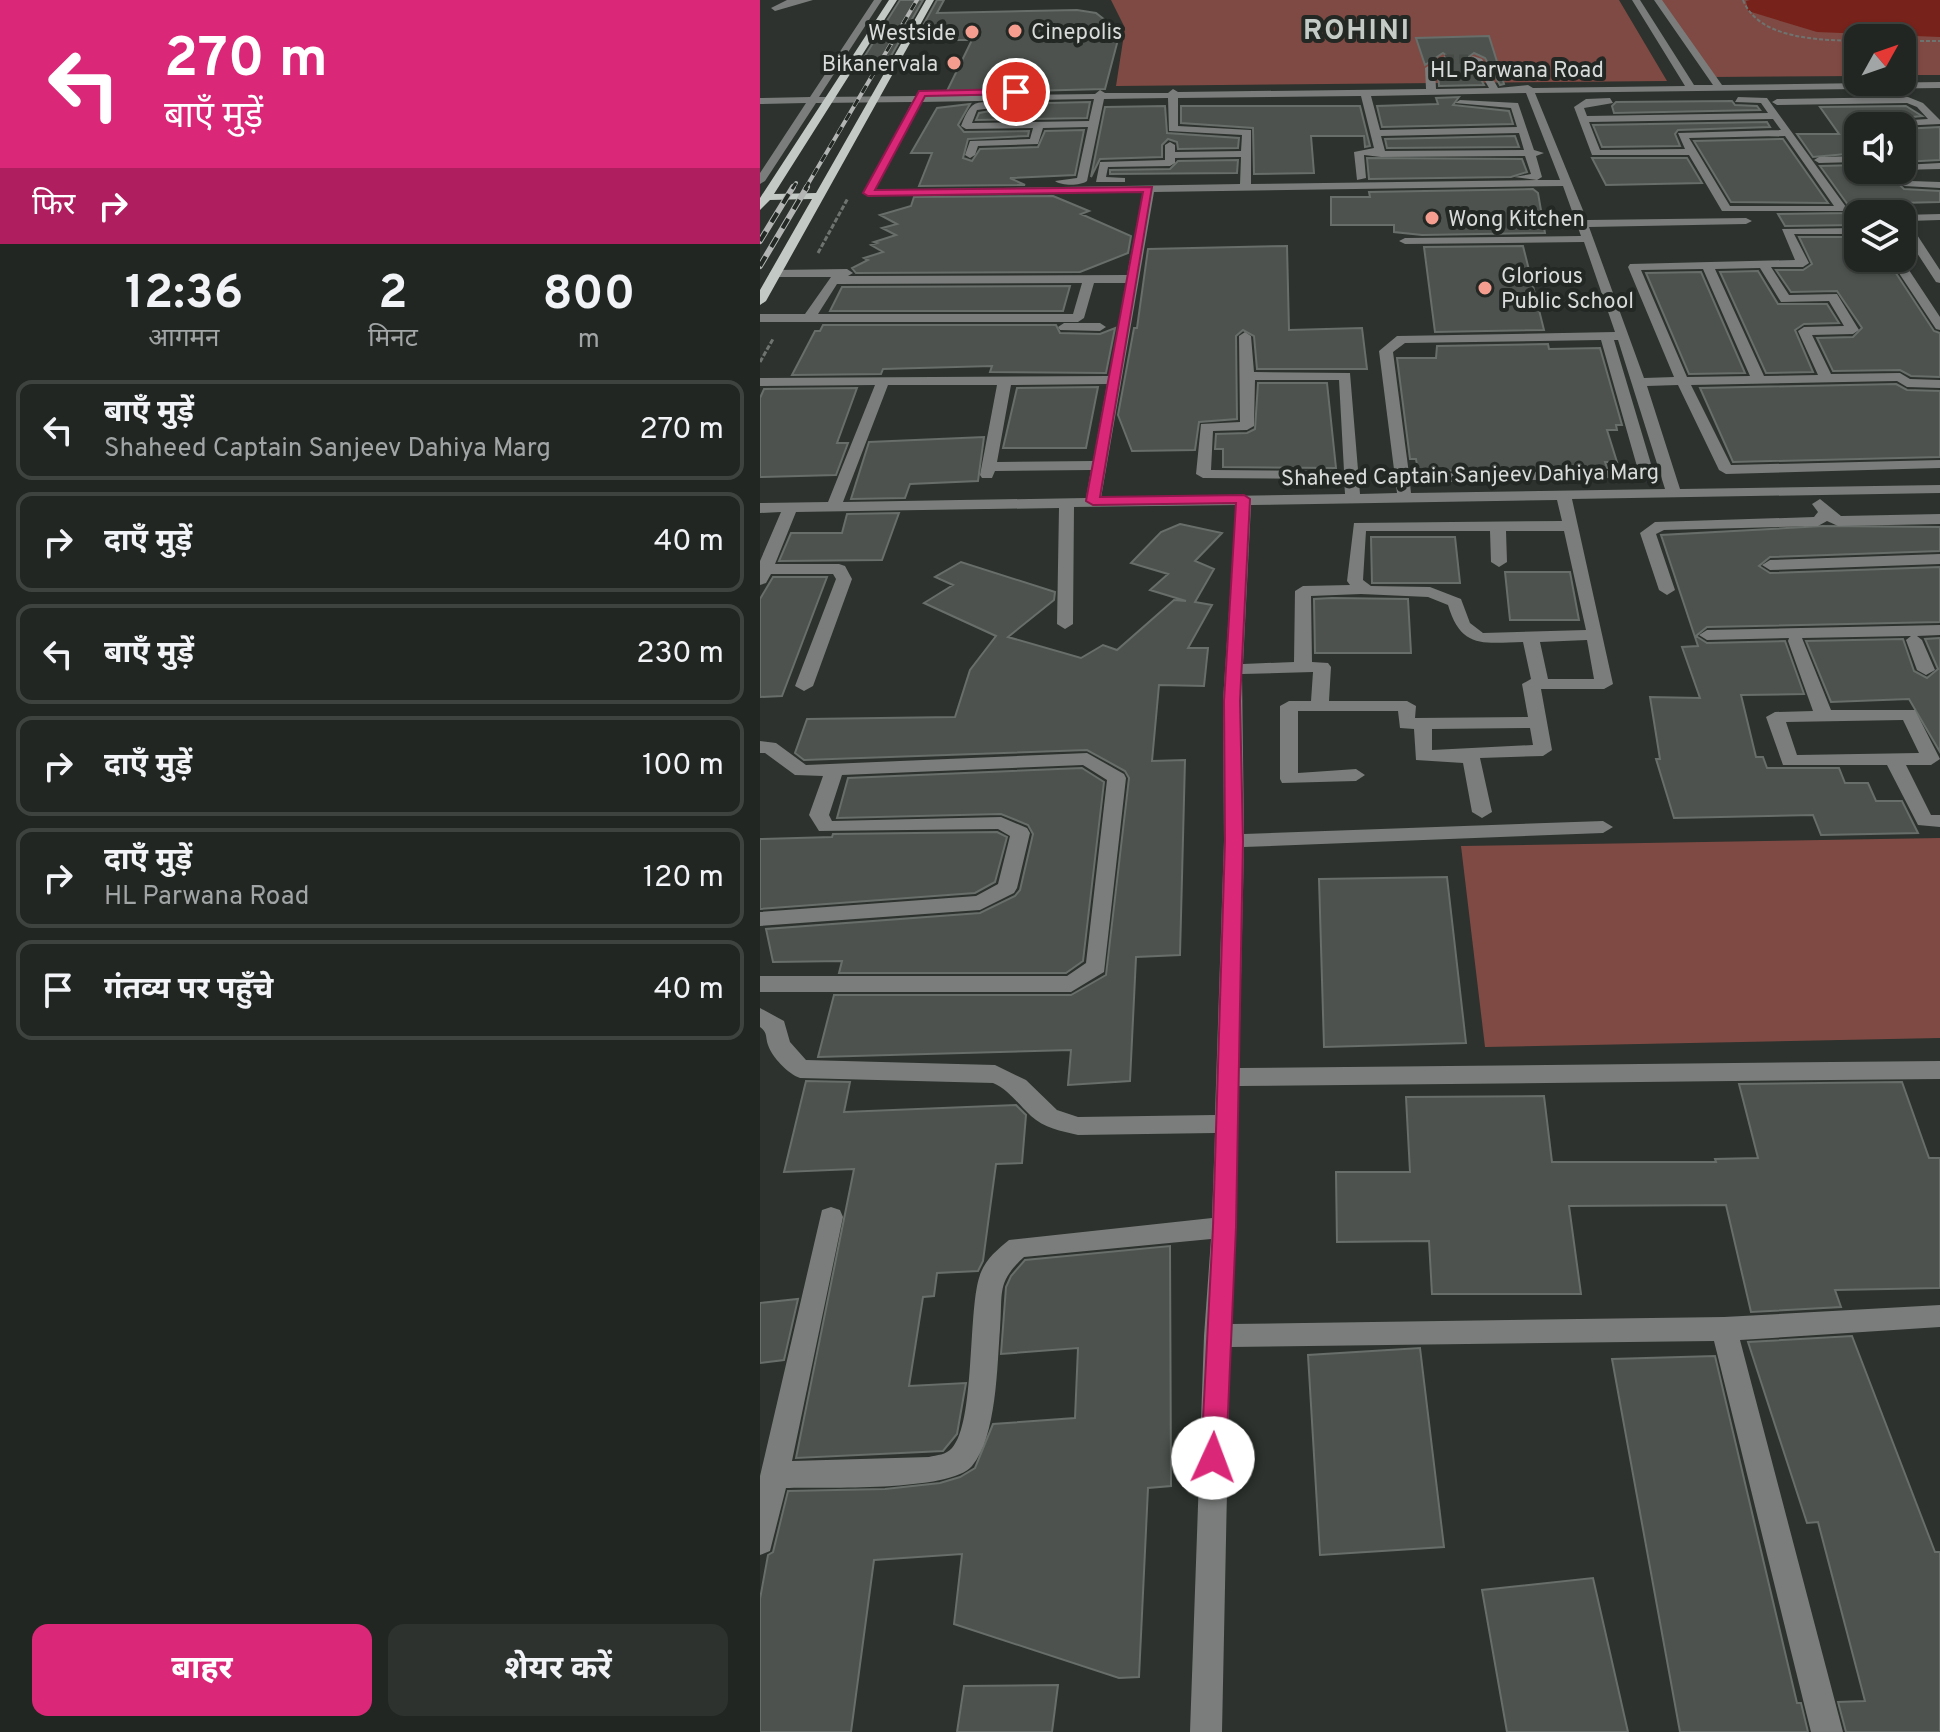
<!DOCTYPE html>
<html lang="hi">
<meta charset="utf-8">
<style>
body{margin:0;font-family:Overpass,"Noto Sans Devanagari",sans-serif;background:#2e322f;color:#f1f3f6;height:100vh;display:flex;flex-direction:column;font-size:30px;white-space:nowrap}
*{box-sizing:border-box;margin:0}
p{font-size:26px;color:#a2a5a5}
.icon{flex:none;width:44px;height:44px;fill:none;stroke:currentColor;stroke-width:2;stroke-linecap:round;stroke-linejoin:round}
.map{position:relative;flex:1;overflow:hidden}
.details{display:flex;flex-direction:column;background:#222622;width:760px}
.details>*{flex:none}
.banner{background:#db2777;color:#fff;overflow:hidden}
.needle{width:52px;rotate:50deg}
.tools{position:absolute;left:1084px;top:24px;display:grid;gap:16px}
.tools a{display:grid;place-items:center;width:72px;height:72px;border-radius:16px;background:#222622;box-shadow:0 2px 6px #0004,0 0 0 2px #3f4340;font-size:40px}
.pin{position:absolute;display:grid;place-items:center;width:68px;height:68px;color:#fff;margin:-34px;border:4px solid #fff;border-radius:50%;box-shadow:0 2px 8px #0007}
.me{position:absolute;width:88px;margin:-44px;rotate:2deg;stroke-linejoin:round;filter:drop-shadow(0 0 6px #0008)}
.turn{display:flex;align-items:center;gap:28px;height:168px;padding:0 32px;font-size:36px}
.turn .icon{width:104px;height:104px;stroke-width:2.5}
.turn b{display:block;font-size:56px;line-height:68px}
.then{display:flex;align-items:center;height:76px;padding:0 32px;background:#0003;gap:16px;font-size:30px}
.eta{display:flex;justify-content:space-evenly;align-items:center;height:136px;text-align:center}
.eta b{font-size:48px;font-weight:700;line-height:56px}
.action{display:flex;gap:16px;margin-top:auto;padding:16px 32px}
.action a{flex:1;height:92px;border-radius:16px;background:#db2777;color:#fff;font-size:32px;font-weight:700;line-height:92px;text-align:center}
.action a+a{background:#2e322f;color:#f1f3f6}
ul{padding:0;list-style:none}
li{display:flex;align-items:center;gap:24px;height:100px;margin:0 16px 12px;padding:0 16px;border:4px solid #3f4340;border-radius:16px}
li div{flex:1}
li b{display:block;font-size:30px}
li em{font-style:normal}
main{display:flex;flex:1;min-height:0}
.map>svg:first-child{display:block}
</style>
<main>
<section class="details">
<div class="banner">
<div class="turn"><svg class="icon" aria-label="left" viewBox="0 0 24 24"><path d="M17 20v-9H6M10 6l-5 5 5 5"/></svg><div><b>270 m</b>बाएँ मुड़ें</div></div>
<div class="then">फिर<svg class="icon" aria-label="right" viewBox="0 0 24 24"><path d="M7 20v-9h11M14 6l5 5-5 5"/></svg></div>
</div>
<div class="eta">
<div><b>12:36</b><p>आगमन</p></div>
<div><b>2</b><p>मिनट</p></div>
<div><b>800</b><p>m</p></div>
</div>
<ul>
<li><svg class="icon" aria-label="left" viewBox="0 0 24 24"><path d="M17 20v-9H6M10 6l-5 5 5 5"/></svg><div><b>बाएँ मुड़ें</b><p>Shaheed Captain Sanjeev Dahiya Marg</p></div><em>270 m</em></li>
<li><svg class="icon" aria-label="right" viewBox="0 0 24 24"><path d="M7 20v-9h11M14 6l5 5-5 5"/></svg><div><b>दाएँ मुड़ें</b></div><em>40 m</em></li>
<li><svg class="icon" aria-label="left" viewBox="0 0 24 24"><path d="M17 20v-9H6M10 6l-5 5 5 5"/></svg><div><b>बाएँ मुड़ें</b></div><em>230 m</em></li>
<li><svg class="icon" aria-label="right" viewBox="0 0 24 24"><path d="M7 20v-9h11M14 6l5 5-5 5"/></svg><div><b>दाएँ मुड़ें</b></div><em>100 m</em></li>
<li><svg class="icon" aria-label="right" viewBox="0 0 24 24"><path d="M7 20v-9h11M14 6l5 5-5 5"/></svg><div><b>दाएँ मुड़ें</b><p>HL Parwana Road</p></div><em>120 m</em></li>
<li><svg class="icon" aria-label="arrive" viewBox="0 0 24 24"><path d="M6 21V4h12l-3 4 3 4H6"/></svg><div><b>गंतव्य पर पहुँचे</b></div><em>40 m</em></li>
</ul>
<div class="action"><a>बाहर</a><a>शेयर करें</a></div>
</section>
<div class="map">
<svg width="1180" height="1732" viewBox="0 0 1180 1732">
<rect width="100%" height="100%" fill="#2d322e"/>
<path fill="#7f4a43" d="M351,0H859L907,81L356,86L365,28Z
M898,0H1180V75H1142V38H1098V76L948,77Z
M1180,838V1038L725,1047L701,846Z"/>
<path fill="#77221a" d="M990,0H1180V37L1057,32L988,11L986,1Z"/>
<path fill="#4d524e" stroke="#686e6a" stroke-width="2" d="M140,0H163L123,70H96Z
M177,0H184L177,13L317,10L336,13L360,32L345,89L186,93L212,40H155Z
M729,36L744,84L740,85L725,58L714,53L705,60L713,65L724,85L679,86L678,71L691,59L683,53L665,65L656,38Z
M699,97L693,105L749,111L753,124L622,127L617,106L678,104L676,98Z
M972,101L975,105L997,106L1000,110L854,113L852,106L856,102Z
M330,102L327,118L216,120L219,113L242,109L239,104Z
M210,104L198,125L204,132L269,131L268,136L208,139L203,158L212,161L220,149L278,147L285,131L324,130L315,175L250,178L265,185L159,186L172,153H151L177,108Z
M405,106L407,133L479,138L478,148L418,149L417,142L408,139L402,145V157L340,159L331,177L345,107Z
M421,106H600L610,146L605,147L604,136H551L554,173L494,174L493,128L421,123Z
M1146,106L1162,116L1093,123L1092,127L1098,131V153L1053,157L1037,134H1079L1060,107Z
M1007,122L1010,127L918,130L915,134L920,146L842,147L833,125Z
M1180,127V160L1142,162V129Z
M755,136L759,147L627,148L625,139Z
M1023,139L1068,203L971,202L934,141Z
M607,158L762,159L767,172L751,177L609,179Z
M832,158H927L942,183L846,185Z
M478,160L477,173L350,174V170L410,169L418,161Z
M1098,165V170H1124L1144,189L1180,191V202L1098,204V225L1025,226L1018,214L1088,213V205L1060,166Z
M773,189L778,193L785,233L662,235L634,232V225H571V197H610L609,192Z
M293,196L329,211L321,214L371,236L368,253L320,272L96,273L92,268L108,260L104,258L123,252L111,245L117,243L114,242L136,235L122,228L137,224L120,215L151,206L154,197Z
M1039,237H1098V258H1126L1174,331L1180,333V377L1151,376L1140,370L1073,371L1057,338L1093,337L1102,328L1077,291L1031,292L1016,270H1043L1052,264Z
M527,246L529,330L602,328L607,369H497L494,336L483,330L476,336L477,419L439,422L435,450L372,451L358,415L374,328H377L388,249Z
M763,246L784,330L675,332L664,247Z
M998,271L1018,304H1067L1079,323L1044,324L1035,330L1053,372L1006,373L960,272Z
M941,272L985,373L929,374L886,273Z
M310,286L303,311H70L82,287Z
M63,325H296L300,333L340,334L355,328L346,373L230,372L232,366L123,369L121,374L32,375L55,331H60Z
M788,344L789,349L840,348L862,425H856L857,430H847L857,462H845L847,468L658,471L656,459H650L637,358H676L677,346Z
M498,383H567L576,468L463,467V449H455L456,434L487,433L495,429Z
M1136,384L1147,390L1180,391V457L973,462L940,388Z
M338,387L326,448H243L257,388Z
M97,388L77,443H88L76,475L0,477V398L4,389Z
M224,437L218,481L150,484L145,498L91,499L109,442Z
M139,513L122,560L19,561L31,533H82L87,514Z
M420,524L462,533L435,561L454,569L435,602L452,605L428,648H448L444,686L399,685L392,761L425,760L420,955L376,957L370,1081L308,1085L311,1050L58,1057L74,995H311L346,975L369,778L365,771L327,750L44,760L35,753L47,719L195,717L210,670L236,636L164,603L193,585L175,577L201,562L295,592L294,600L248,637L321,658L343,645L357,650L414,600L426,601L390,590L408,574L371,563L401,532Z
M1063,526L1180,527V551L1010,557L999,566L1010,573L1180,567V622L947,627L936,636L947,643L1025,641L1044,694L981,695L996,757H1003L1007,768H1079L1085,783H1108L1116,801H1142L1158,833L1061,835L1053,815L914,818L896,759H900L890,697L940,698L922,647L938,646L901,535Z
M611,537H695L700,583H612Z
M745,572H810L819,620H750Z
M13,577H67L22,696L0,697V599Z
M572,598L648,599L651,653H555L554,599Z
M1180,638V752L1149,699L1071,702L1046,641L1143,639L1154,671L1167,678L1178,669L1165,639Z
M322,768L344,782L323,961L306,973H79L82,961L13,962L6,929L220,913L255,896L260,890L273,834L268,825L241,814L77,818L88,778Z
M237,832L247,837L235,882L215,893L0,909V839L72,837L73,834Z
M687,877L706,1043L564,1047L559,879Z
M46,1081L90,1082L84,1112L256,1105L266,1115L262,1163L236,1164L223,1261L218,1271L177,1273L174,1296L163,1297L149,1386L206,1383L197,1434L183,1451L36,1458L94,1169L24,1172Z
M1142,1082L1169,1158H1180V1288L1075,1290L1081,1307L991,1312L966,1205L809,1206L821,1294H672L669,1241L577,1242L576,1172H650L646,1097L784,1096L792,1162H956L955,1159L998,1158L979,1084Z
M410,1246L411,1486L388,1488L379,1677L359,1678L194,1624L202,1554L114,1560L91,1732H0V1599L8,1555L13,1552L28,1491L125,1489L180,1483L200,1477L215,1468L233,1424L315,1418L318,1348L241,1354L246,1287L251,1276L265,1260Z
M38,1299L24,1360L0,1363V1303Z
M1092,1336L1175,1552H1180V1732H1086L1078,1702L1105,1701L1058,1522L1047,1523L988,1342Z
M660,1348L684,1547L560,1555L548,1355Z
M955,1356L1037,1703H1041L1048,1732H920L852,1359Z
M833,1578L868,1732H747L722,1590Z
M298,1685L292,1732H197L204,1686Z"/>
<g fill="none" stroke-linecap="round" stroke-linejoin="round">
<path stroke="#474b48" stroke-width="9" stroke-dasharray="9 5" stroke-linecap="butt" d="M685,59H713"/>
<path stroke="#6f7370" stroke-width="2" stroke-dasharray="4 2" stroke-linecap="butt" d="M983,0C999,40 1061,40 1098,41
M1142,41H1180"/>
<path stroke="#6f7370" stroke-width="3" stroke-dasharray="5 2" stroke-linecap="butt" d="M58,253L88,198
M0,362L13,339"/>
<path fill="#7a7d7b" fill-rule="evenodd" d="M27,0H53L15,11L11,8Z
M114,0H122L59,97L156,96L162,90L167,93L165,96L335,94L340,90L345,93H408L413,89L418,92L666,89L665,68L685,56L688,61L675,69L676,89L729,88L715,63L708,59L713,56L722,59L738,88L768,85L773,88L925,86L872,0H880L934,85H953L894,0H902L962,85L1180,82V88L775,93L827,220L986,218L992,221L986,224L829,227L884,378L914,377L868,267L870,264L1035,260L1022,229L1098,228V234H1034L1049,263L1043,267H1011L1029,295L1077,294L1099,330L1093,334L1052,335L1071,374L1140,373L1150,379L1180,380V388L1147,387L1137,381L931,385L971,465L1180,460V468L966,474L959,470L918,385L887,386L920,489L1180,485V493L812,499L853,684L844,689H781L792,750L783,756L720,758L732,812L722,818L712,812L703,763L656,760L654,729L640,728L638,711H538V773L596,769L605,775L596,781L522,783L520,779V706L529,701H551L553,672L482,674L484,834L843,821L853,827L843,833L484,847L479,1068L1180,1061V1079L479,1086L471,1324L964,1317L1180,1305V1327L980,1340L1083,1732H1051L954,1341L470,1347L462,1732H430L444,1336L451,1239L264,1257C236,1283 243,1292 240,1329C237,1366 237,1436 212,1466C191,1492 62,1487 26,1488L10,1551L0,1555V1476L62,1210L71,1207L80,1210L83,1217L32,1461L169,1457C177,1455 186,1455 192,1448C215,1423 208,1314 219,1278C224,1260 236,1251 249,1240L452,1218L455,1133L318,1135C301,1131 284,1128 271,1116C258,1104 249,1090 233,1083L40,1078C28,1074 12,1057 8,1045C5,1036 8,1033 0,1027V1008L24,1021L30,1042L46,1060L235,1065L266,1080L297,1110L318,1117L455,1115L464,841L463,701L476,505L314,507L313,624L305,629L297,624L299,508L36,512L15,564H79L85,566L92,579L53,686L44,691L35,686L76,579L73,574H11L6,583L0,585V561L21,512L0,513V503L68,502L115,385L0,386V378L349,376L366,283H334L324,318L318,322H0V314H45L71,277H11L9,274L15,270L87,269L93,273L88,276L367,275L383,192L104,195L152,102L56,103L5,181L0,184V173L46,103L0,104V98L50,97ZM766,93L800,180H777L782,177L776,156L784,153L774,150L758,103L700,100L695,103L751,108L757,127L620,130L611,96ZM601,96L614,148L594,152L597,180L606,178L604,155L621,157L765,156L771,174L754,177L777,180L491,184V130L418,126V98ZM408,98L409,131L482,135L481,151L415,152V145L410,142L405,145V160L340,162L336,182H365V178L346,177L348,167L410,166L415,163V158L481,157L480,184L115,190L162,102L334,99L329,121L212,123L217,110L239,107C215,96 209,105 201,126L206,129L273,128L270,139L210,141L205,155L210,158L215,155L218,146L278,144L283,128L328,127L317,178L295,181C302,186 320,186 327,181L344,99ZM759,133L764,150L625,151L621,136ZM803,186L821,236L645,238L639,241L645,244L824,242L855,332L637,336L619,351L637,493L600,494L590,373L494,372L491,336L485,332L479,336L480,422L441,424L436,474L443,478L584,479L585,494L341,498L394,192ZM1000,268L1021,302L1069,301L1084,326L1044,327L1038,331L1058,375L1004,376L955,269ZM943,269L990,376L927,377L881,270ZM322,283L313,314H58L77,284ZM841,340L878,470L649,474L633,352L645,343ZM854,340H858L905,489L651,493L650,483L892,477L894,474ZM495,380H579L584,471L451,470L453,431L487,430L494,426ZM347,384L333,461L237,462L251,385ZM128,385H237L220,475L222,478H232L235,471L331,470L326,498L83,502ZM797,500L802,521L594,523L587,581L590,585L543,586L535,591L534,662L483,664L491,505ZM606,531H730L731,562L739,567L747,562L746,531H804L826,630L723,633L710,623L701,599L670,587L611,586L603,580ZM601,594L668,597L688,605C701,649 723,643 763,642L771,679L762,684L768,717L655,718L656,706L647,701H569L571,667L568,663L552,662L551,596ZM827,640L834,679H788L780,642ZM770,728L773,745L672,750V729Z
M978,97L1007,98L1086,207V211H962L929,155H832L814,107L826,99L850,98L853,103L824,108L827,116L1008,113L1001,103L975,102ZM1013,119L1021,130L918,133L925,149L840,150L829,122ZM1025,136L1074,206H970L929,138Z
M1148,97L1163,103L1180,120V124L1098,128L1095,126L1100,123L1168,119L1157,107L1147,103L1017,105L1012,102L1017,99Z
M1098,156V162L1059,163L1054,160L1059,157Z
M1180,163V169L1139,170L1151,181L1180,182V188L1144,186L1127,170H1142V165Z
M1180,214V220L1148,221L1180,270V283L1176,282L1142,230V215Z
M1129,258H1141L1180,317V330L1176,329Z
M304,323H340L346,327L340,331L300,330L298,327Z
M1060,499L1081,516L1180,514V524L1078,526L1067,521L1058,526L904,530L896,534L915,590L907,595L899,590L880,533L895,522L1054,517L1058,512L1052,504Z
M1180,554V564L1010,570L1002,565L1010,560Z
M1180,625V635L1157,636L1162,640L1175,670L1166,675L1157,670L1146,640L1151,636L1042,638L1071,710H1155L1180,759L1171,765H1146L1171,815H1180V827L1158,825L1127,765H1023L1006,717L1015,712L1053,711L1028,641L1029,638L947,640L939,635L947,630ZM1143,720L1159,753L1037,755L1026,722Z
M0,741L16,743L46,765L327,753L364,774L366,778L344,972L311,992H0V976H307L326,963L347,780L323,765L82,775L69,815L72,821L241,817L267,828L270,833L257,888L254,893L220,910L0,926V912L216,896L238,884L250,836L238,829L59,831L49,815L63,776L35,775L5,753H0Z"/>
<path fill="#c3c9c5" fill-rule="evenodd" d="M129,0H137L14,194L56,193L166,0H174L6,301L0,305V290L52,199L10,200L0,210V198Z"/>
<g stroke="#b2b5b3" stroke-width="4">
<path id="rail-far1" d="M32,189L36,183
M45,189L157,0"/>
</g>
<g stroke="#b2b5b3" stroke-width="6">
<path id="rail" d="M0,241L33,187
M0,266L47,187"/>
</g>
<use href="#rail-far1" stroke="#232825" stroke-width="3" stroke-dasharray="8" stroke-linecap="butt"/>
<use href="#rail" stroke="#232825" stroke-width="4" stroke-dasharray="11" stroke-linecap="butt"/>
</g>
<path fill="#db2777" stroke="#8e194d" stroke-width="2" d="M256,89L259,94L165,96L115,190L392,187L340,497L484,495L490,499L480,701L483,841L476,1227L466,1458L462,1466L453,1470L444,1466L441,1458L453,1227L465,841L464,701L476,503L333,505L326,501L383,192L108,196L103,193L159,91Z"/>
<g fill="#f59d8f" stroke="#232825" stroke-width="3">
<circle cx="255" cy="31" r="8"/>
<circle cx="212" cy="32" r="8"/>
<circle cx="194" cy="63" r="8"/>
<circle cx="672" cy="218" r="8"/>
<circle cx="725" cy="288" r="8"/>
</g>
<g text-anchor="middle" stroke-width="8" stroke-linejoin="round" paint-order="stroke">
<g font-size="22" fill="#d8dbd9" stroke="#232825" text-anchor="start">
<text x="271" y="39">Cinepolis</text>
<text x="196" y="40" text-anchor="end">Westside</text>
<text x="178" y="71" text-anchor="end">Bikanervala</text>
<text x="688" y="226">Wong Kitchen</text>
<text x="741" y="283">Glorious<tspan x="741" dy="25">Public School</tspan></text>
</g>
<g font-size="22" fill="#d8dbd9" stroke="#232825">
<text x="757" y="77">HL Parwana Road</text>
<text transform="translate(710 474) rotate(-1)" y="8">Shaheed Captain Sanjeev Dahiya Marg</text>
</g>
<g font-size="28" font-weight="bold" letter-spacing="2" fill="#c5ccc7" stroke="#232825">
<text x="597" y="39">ROHINI</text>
</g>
</g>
</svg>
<div class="tools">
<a><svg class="needle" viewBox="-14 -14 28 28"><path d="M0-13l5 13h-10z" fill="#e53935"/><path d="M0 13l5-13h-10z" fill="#a2a5a5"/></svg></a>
<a><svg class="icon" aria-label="sound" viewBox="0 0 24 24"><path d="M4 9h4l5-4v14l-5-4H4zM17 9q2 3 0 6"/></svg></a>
<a><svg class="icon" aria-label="layers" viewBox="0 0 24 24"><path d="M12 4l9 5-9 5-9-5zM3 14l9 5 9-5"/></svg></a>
</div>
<div class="pin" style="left:256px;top:92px;background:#d93025"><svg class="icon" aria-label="arrive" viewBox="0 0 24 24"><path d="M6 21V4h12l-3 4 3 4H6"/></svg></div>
<svg class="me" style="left:453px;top:1458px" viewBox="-20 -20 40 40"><circle r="19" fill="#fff"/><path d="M0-13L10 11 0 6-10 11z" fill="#db2777"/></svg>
</div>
</main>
